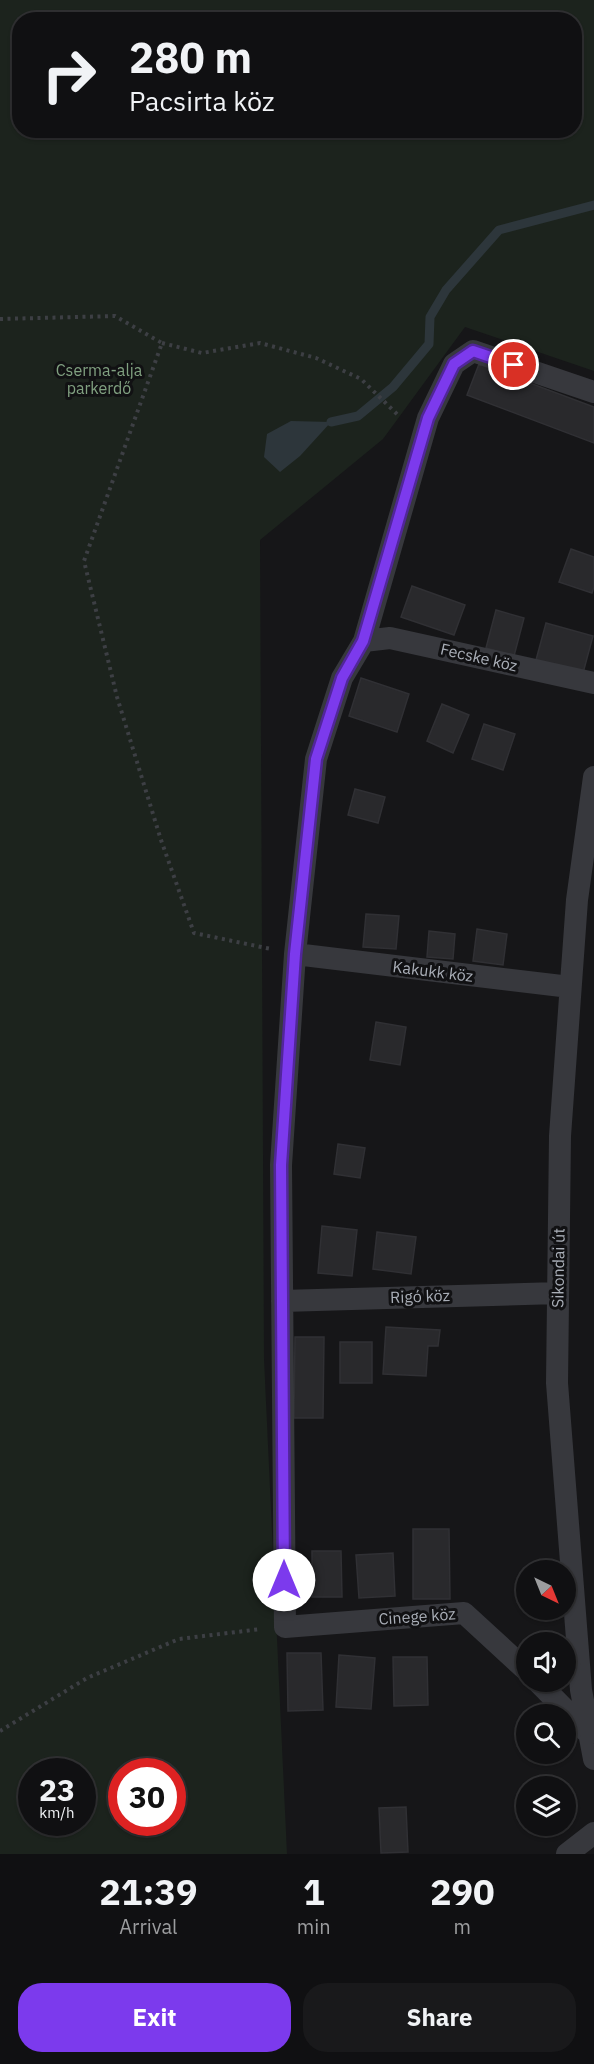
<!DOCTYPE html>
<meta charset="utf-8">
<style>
body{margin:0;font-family:"IBM Plex Sans",sans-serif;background:#19191b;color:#f1f3f6;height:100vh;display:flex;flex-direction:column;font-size:22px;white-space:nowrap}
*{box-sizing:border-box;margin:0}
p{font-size:20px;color:#9c9d9f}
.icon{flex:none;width:33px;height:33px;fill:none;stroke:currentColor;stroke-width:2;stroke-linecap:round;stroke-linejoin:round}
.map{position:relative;height:1854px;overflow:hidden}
.drawer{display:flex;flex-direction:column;background:#101012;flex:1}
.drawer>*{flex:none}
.top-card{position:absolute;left:12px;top:12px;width:570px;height:126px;border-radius:24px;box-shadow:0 2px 4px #0004,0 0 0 2px #303032;background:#101012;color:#f1f3f6;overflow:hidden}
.needle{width:39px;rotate:137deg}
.fabs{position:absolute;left:516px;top:1560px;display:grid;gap:12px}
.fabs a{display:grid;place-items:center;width:60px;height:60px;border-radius:50%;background:#101012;box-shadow:0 2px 4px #0004,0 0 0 2px #303032;font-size:30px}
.speed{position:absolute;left:18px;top:1758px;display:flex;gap:12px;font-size:30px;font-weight:700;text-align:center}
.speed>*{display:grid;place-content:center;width:78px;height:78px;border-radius:50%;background:#101012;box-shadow:0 2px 4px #0004,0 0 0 2px #303032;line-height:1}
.speed small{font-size:15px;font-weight:400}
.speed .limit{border:9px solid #d22;background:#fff;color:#111}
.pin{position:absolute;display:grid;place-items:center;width:51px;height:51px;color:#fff;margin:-26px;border:3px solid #fff;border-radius:50%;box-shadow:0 2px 6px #0007}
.me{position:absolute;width:66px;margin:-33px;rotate:0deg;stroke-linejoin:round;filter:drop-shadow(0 0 4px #0008)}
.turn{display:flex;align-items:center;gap:21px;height:126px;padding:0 18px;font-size:27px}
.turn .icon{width:78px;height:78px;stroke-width:2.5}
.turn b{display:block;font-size:42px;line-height:51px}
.eta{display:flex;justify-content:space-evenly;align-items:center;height:102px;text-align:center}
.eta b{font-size:36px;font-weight:700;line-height:42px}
.action{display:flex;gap:12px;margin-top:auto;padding:12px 18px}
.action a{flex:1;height:69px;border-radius:24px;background:#7c3aed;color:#fff;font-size:24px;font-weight:700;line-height:69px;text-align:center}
.action a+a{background:#19191b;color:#f1f3f6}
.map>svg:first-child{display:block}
</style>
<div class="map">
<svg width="594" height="1854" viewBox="0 0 594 1854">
<rect width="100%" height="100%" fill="#161618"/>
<path fill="#1c231d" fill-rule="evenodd" d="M0,0H594V371L465,327L383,439L260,540L264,1359L287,1854H0ZM20,20H574V130H20ZM32,1772H82V1822H32ZM122,1772H172V1822H122Z"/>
<path fill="#2d363b" d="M291,421L331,422L300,456L280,472L264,457L267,434Z"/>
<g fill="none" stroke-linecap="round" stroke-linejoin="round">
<path stroke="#2d363b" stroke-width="9" d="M331,422L358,416L393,387L429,344L430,317L446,290L499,230L594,205"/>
</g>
<path fill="#29292c" stroke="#303034" stroke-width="1.5" d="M479,364L594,407V443L467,395Z
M571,549L594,557V587L592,593L559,582Z
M412,586L465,605L454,635L401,617Z
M496,610L524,618L514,656L486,648Z
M546,623L593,636L583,673L536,660Z
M361,678L409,694L397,732L349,716Z
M442,704L469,715L453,753L427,741Z
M484,724L515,734L503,770L472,759Z
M355,789L385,797L378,823L348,815Z
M366,914L399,916L396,949L363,947Z
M477,929L507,934L503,965L473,961Z
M429,931L455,934L453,959L427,957Z
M376,1022L406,1027L400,1065L370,1060Z
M338,1144L365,1148L360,1178L334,1174Z
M322,1226L357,1230L352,1276L318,1273Z
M377,1232L416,1237L411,1274L373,1269Z
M386,1327L440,1330L438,1346H428L426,1376L383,1374Z
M295,1337H324L323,1418H294Z
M340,1342H372V1383H340Z
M413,1529H449L450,1599H413Z
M312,1551H341L342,1597H312Z
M393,1553L395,1596L359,1598L356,1555Z
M287,1653H321L323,1710L288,1711Z
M339,1655L375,1658L371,1709L336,1707Z
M393,1657H427L428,1705L394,1706Z
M406,1807L408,1852L381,1853L379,1808Z"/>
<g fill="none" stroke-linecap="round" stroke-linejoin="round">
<path stroke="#3d3f44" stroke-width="4" stroke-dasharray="3 4.5" stroke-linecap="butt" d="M0,319L115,316L162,343L84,561L117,697L161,840L194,933L271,949
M162,343L202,353L260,343L316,358L361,379L400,417
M0,1731L87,1678L179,1639L261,1629"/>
<path stroke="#37383d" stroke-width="22" d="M364,641L390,638L594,683
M594,777L577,900L560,1136L557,1383L581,1690L594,1759
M295,954L570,987
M282,1301L558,1293
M526,1670L464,1613L285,1627L281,1165L295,954L316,759L342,678L364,641L428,418L454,364L473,351L594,392
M538,1682L589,1734
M567,1854L594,1833"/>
</g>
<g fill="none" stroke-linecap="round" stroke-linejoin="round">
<g stroke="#51269a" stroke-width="15">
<path id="route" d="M284,1580L281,1165L295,954L316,759L342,678L363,641L428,418L454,364L473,351L514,365"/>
</g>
<use href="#route" stroke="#7c3aed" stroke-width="10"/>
</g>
<g text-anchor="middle" stroke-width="6" stroke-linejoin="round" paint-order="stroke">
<g font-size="16" fill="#81a181" stroke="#111113">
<text x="99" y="376">Cserma-alja<tspan x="99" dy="18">parkerdő</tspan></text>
</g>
<g font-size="16" fill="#a9aeb7" stroke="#111113">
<text transform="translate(479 657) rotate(13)" y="6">Fecske köz</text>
<text transform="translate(433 971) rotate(7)" y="6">Kakukk köz</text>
<text transform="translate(558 1268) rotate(-89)" y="6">Sikondai út</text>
<text transform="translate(420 1296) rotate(-2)" y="6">Rigó köz</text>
<text transform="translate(417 1616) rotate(-4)" y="6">Cinege köz</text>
</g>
</g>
</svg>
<div class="fabs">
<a><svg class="needle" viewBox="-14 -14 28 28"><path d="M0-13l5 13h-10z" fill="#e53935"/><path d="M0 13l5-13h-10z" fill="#9c9d9f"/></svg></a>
<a><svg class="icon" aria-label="sound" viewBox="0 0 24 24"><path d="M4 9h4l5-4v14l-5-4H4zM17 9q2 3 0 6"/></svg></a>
<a><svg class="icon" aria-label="search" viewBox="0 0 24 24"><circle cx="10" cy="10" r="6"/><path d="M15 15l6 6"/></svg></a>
<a><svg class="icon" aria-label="layers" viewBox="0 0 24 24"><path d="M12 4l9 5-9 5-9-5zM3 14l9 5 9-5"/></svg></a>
</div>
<div class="speed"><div>23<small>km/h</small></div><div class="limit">30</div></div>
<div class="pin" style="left:514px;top:365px;background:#d93025"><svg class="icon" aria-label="arrive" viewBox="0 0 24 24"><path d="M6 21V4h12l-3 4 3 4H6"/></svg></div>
<svg class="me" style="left:284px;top:1580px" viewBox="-20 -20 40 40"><circle r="19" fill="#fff"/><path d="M0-13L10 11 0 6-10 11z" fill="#7c3aed"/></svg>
<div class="top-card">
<div class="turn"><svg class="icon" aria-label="right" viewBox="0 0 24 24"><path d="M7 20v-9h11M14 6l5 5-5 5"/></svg><div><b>280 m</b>Pacsirta köz</div></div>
</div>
</div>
<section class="drawer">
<div class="eta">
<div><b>21:39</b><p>Arrival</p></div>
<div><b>1</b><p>min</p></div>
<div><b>290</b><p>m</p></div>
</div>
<div class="action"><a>Exit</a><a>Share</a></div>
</section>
